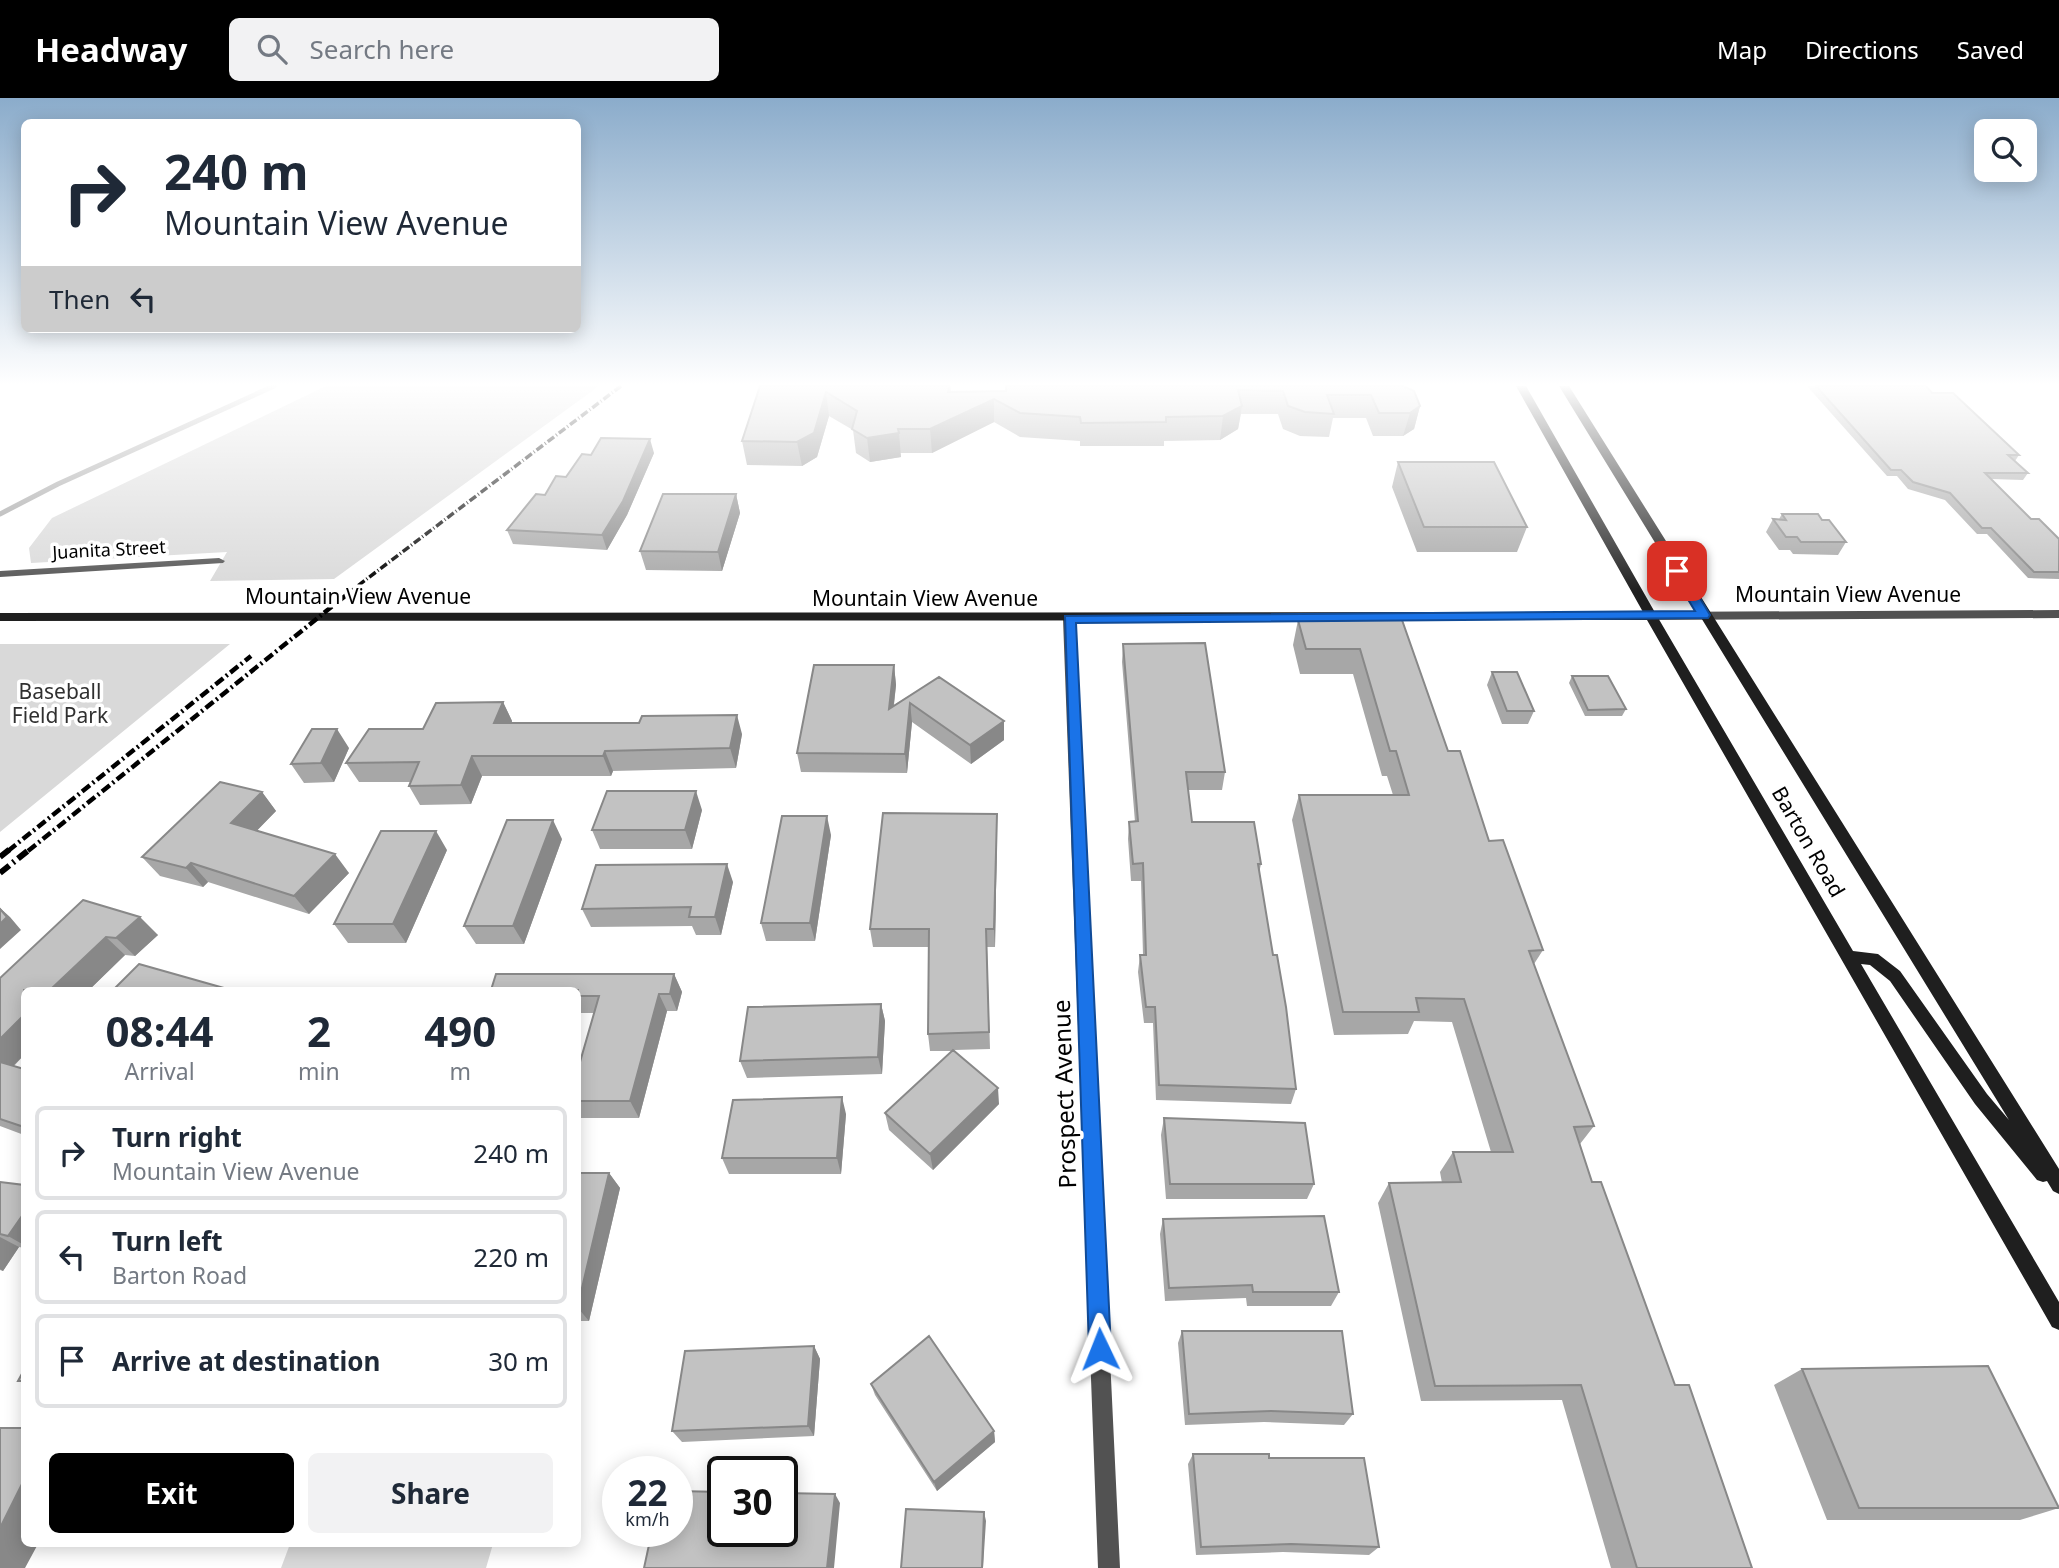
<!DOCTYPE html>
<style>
body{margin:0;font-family:"Noto Sans",sans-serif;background:#f2f2f3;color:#1f2937;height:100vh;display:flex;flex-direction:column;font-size:26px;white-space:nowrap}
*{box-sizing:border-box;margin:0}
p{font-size:23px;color:#747a83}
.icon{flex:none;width:38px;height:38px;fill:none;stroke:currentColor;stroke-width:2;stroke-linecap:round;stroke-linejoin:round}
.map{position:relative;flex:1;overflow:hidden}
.sheet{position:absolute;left:21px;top:889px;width:560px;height:560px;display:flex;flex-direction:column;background:#fff;border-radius:10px;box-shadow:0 4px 18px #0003}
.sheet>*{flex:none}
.hud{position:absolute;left:21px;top:21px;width:560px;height:214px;border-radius:10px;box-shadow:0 4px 18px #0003;background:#fff;color:#1f2937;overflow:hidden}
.controls{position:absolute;left:1974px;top:21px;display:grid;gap:14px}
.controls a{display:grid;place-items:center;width:63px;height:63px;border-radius:10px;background:#fff;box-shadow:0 4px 18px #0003;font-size:35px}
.speed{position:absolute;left:602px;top:1358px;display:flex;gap:14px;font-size:35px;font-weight:700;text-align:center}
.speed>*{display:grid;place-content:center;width:91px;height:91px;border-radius:50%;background:#fff;box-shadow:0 4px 18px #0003;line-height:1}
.speed small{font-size:18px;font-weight:400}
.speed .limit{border:4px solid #111;border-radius:10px;background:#fff;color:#111}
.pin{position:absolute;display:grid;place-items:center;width:60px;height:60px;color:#fff;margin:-30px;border-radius:14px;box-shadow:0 4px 10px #0006}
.me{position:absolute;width:77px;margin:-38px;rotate:358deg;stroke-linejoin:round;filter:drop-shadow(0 0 5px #0008)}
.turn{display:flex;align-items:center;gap:24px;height:147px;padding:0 28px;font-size:32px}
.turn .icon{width:91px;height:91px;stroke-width:2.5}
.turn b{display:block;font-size:49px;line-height:60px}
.then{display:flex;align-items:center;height:66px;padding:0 28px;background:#0003;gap:14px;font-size:26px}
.eta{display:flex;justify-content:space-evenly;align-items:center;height:119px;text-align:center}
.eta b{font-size:42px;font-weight:700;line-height:49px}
.action{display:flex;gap:14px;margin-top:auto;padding:14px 28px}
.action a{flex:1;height:80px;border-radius:10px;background:#000;color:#fff;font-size:28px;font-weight:700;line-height:80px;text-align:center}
.action a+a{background:#f2f2f3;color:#1f2937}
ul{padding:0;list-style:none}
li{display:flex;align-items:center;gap:21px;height:94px;margin:0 14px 10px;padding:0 14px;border:4px solid #e0e1e3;border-radius:10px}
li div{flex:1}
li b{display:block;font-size:26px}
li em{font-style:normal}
header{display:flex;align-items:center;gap:42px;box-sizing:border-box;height:98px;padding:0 35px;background:#000;color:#fff}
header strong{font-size:33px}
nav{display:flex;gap:38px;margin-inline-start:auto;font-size:24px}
.search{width:490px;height:63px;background:#f2f2f3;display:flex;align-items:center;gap:18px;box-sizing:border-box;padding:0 24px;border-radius:10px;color:#747a83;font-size:26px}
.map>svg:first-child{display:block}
</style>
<header>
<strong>Headway</strong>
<div class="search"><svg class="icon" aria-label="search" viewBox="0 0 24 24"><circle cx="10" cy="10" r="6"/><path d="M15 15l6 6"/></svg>Search here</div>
<nav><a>Map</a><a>Directions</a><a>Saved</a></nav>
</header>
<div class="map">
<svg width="2059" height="1470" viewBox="0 0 2059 1470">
<rect width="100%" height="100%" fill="#fff"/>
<path fill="#d9d9d9" d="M326,288H599L334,481L210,483L227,454L31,465L29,450L52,420Z
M0,546H230L0,734Z
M290,1446H493L486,1470H281Z"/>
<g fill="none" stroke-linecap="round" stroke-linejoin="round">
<path stroke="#a0a0a0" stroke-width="5" d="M0,416L58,386L274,288"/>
<path fill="#525252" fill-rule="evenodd" d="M219,460L225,463L223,465L0,479V473Z
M1069,517L1075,521L1120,1470H1098L1063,521Z"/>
<path fill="#525252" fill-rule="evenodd" d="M2059,512V520L1651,522L1645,518L1651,514Z"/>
<path fill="#1f1f1f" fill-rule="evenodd" d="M1516,288H1526L1657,518L1853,853L1878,856L1900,873L1987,996L2009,1022L1559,288H1569L2059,1071V1096L2053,1093L2047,1083L2043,1084L2037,1082L1975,1006L1890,883L1870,867L1861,866L2059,1204V1232L2052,1229L1647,522L0,523V515L1643,514Z"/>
<path stroke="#000" stroke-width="3.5" stroke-dasharray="8 2.5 1 2.5" stroke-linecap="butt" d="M347,496L621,288"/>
<path stroke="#000" stroke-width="4.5" stroke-dasharray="10 3.5 2 3.5" stroke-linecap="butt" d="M8,753L251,558
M28,753L350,494"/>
<path stroke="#000" stroke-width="6" stroke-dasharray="12 4.5 2 4.5" stroke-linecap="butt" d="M0,759L10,751
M0,775L30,751"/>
</g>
<path fill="#a7a7a7" d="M760,288H951V294L1403,288L1420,308L1414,331L1403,338H1373L1366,320H1333L1329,339L1300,338L1283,331L1278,316H1241L1238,331L1220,342L1164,343V348H1080V343L1020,339L994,324L932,355H900L901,359L870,364L856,355L853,332L829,318L817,359L802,368L747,367L742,343Z
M1807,288H1926L1932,295L2019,357L2015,363L2028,375L2023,382L1991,381L2031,421L2059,441V481L2028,480L1987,436H1977L1945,402L1908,391L1897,378H1887Z
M654,355L627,417L607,452L513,446L507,432L545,397L591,357Z
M1398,364L1527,429L1517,454H1417L1392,389Z
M736,396L740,415L722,473L646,472L640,453Z
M1782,416L1822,422L1846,444L1838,457L1793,456L1790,452H1779L1766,434L1773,421H1779Z
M1298,522H1402L1448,653L1489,743L1543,852L1534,866L1594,1028L1580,1046L1592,1084L1675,1287L1752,1470H1611L1562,1302L1421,1303L1378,1105L1389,1085H1442L1440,1074L1453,1054H1491L1452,924L1414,923L1408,936L1334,937L1292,722L1299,697H1393L1387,678H1382L1353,576H1300L1293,547Z
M1123,546L1225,674L1222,692H1188L1192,724L1261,766L1259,775L1296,991L1291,1006L1156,1002L1153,925H1144L1138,874L1140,857H1143L1141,783H1131L1128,741L1129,724H1135L1122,564Z
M894,567L896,587L894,607L939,579L1004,642L971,666L912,624L907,675L801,674L797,655Z
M1492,574L1534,613L1528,626H1502L1487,587Z
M1572,578L1626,611L1622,618H1585L1569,585Z
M503,604L512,623V625L742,636L736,670L613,673L611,678H482L471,706L420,707L409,688L411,684H359L346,665L423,631Z
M349,650L334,684L304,685L291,666Z
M262,694L276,713L257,732L349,775L309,816L208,784L203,789L160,778L142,759Z
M702,712L692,751H600L592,732Z
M997,716V735L995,849H987L990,951L954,952L999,1006L933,1072L889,1032L885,1015L953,953H930L928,936L929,849H873L870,831Z
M831,737L815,843H766L761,825Z
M562,741L524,846H476L464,828Z
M447,752L406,845H348L334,826Z
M733,784L721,837H696L692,828L591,829L582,811Z
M83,802L158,837L135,858L125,857L89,892H24V957L14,968L24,971V1037L0,1028V880Z
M674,876L682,894L677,913H667L639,1020H578V971L594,915H578V892Z
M881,906L885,923L882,976L747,980L740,963Z
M846,1016L841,1076H729L722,1060Z
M1164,1020L1314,1086L1307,1101H1166L1161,1037Z
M578,1075H609L620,1090L589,1223H578Z
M0,1084L24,1087V1150L19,1149L3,1173L0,1172Z
M1163,1121L1339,1194L1331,1208H1247L1246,1200L1165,1203L1160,1136Z
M1182,1233L1353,1316L1344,1327L1264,1324L1185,1327L1178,1245Z
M814,1248L820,1261L814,1338L682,1344L672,1333Z
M1802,1271L2059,1410L2020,1422H1827L1774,1287Z
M871,1286L994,1333L995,1344L937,1393L875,1297Z
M1193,1356L1269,1360L1379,1449L1369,1457L1283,1454L1196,1457L1188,1366Z"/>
<path fill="#888" d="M826,294L829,318L817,359L802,368L797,344Z
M994,301V324L932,355L930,331Z
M1242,308L1238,331L1220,342L1223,318Z
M1420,308L1414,331L1403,338L1410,315Z
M899,335L901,359L870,364L867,340Z
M650,341L654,355L627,417L607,452L602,437Z
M736,396L740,415L722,473L718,454Z
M894,567L896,587L891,630L889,611Z
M503,604L512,623L503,644L494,625Z
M910,605L912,624L907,675L905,656Z
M737,617L742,636L736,670L730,650Z
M1004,623V642L971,666L970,647Z
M337,631L349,650L334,684L321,665Z
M605,653L613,673L611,678L603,658Z
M472,658L482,678L471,706L461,687Z
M696,693L702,712L692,751L685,732Z
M262,694L276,713L247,743L231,725Z
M997,716V735L995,849L994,831Z
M827,718L831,737L815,843L810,825Z
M553,722L562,741L524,846L513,828Z
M436,733L447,752L406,845L393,826Z
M335,756L349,775L309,816L294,798Z
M191,765L208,784L203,789L186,770Z
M727,766L733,784L721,837L715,819Z
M0,810L10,819L21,832L0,851Z
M140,819L158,837L135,858L116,840Z
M106,839L125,857L89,892H50Z
M674,876L682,894L677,913L670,896Z
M659,896L667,913L639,1020L630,1003Z
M881,906L885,923L882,976L878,959Z
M24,917V957L6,975L0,971V941Z
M998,990L999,1006L933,1072L930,1056Z
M842,999L846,1016L841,1076L837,1060Z
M609,1075L620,1090L589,1223L578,1210V1207Z
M24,1115V1147L8,1138Z
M0,1139L19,1149L3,1173L0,1171Z
M814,1248L820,1261L814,1338L808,1328Z
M994,1333L995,1344L937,1393L934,1384Z
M24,1382V1446H38L25,1470H0V1430Z
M835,1396L840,1405L834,1470H827Z
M984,1414L986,1423L983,1470H982Z"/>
<path fill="#c2c2c2" stroke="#888" stroke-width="2" d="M760,288H949L948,294L1006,293V288H1403L1414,293L1420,308L1410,315H1379L1371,297H1327L1334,316L1305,314L1288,308L1283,293L1238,292L1242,308L1223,318L1166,319V324L1081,325L1080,319L1020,315L994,301L930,331H898L899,335L867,340L852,331L857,313L826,294L814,335L797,344L742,343Z
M1816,288H1926L1932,295H1953L2019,357H2008L2028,375H1985L2031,421H2039L2059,441V474H2034L1991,430H1982L1950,395L1913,384L1901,372H1891Z
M601,340L650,341L623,403L602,437L507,432L536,396L545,397L556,378L566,379L582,356L591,357Z
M1398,364H1494L1527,429H1424Z
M663,396H736L718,454L640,453Z
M1782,416H1818L1822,422H1829L1846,444H1801L1797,439H1786L1773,421L1786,422Z
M1298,522H1402L1448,653H1460L1489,743L1503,742L1543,852L1529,853L1594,1028L1574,1029L1592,1084H1601L1675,1287H1689L1752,1470H1637L1581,1287L1435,1288L1389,1085L1461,1084L1453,1054H1513L1464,901L1416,900L1419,914H1343L1299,697H1409L1396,653H1390L1360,551H1306Z
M1205,545L1225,674H1186L1192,724H1254L1261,766H1258L1273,857H1277L1286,909L1296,991L1159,987L1155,909H1146L1140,857H1146L1143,765L1133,766L1129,724L1138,723L1123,546Z
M814,567H894L889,611L939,579L1004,623L970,647L910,605L905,656L797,655Z
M1492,574H1517L1534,613H1507Z
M1572,578H1608L1626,611L1588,612Z
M503,604L494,625H639L642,618L737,617L730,650L605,653L603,658H472L461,687L409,688L419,664L346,665L369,631H423L436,605Z
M312,631H337L321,665L291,666Z
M220,684L262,694L231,725L335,756L294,798L191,765L186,770L142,759Z
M607,693H696L685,732H592Z
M883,715L997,716L994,831H986L989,934L928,936L929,831H870Z
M782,718H827L810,825H761Z
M507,722H553L513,828H464Z
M381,733H436L393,826H334Z
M727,766L715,819H689L691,809L582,811L596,767Z
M83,802L140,819L116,840L106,839L50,892H24V917L0,941V880Z
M0,811L7,819L0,826Z
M139,866L231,892H113Z
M496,876H674L670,896H659L630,1003H578V971L599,898H578V892H491Z
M881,906L878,959L740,963L748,909Z
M953,952L998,990L930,1056L885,1015Z
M0,964L24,971V1029L0,1021Z
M842,999L837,1060H722L733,1002Z
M1164,1020L1305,1025L1314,1086H1170Z
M578,1075H609L578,1207Z
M0,1084L24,1087V1115L8,1138L0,1136Z
M1324,1118L1339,1194H1253L1252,1187L1169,1190L1163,1121Z
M1182,1233H1342L1353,1316L1271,1313L1189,1316Z
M929,1238L994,1333L934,1384L871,1286Z
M814,1248L808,1328L672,1333L685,1253Z
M1988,1268L2059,1410H1859L1802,1271Z
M24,1272V1283H18Z
M0,1330H24V1382L0,1430Z
M1193,1356H1269V1360H1364L1379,1449L1291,1446L1201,1449Z
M677,1393L723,1394V1433H782V1395L835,1396L827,1470H644L652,1433H677Z
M906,1411L984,1414L982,1470H901Z"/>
<linearGradient id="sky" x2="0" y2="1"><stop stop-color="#8baccb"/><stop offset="0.58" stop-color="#fff"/><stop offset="1" stop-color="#fff" stop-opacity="0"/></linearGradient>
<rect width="2059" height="494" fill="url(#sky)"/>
<path fill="#1a73e8" stroke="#114b97" stroke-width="2" d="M1673,470H1682L1710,517L1708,520L1076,525L1111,1251L1108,1259L1100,1262L1092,1259L1089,1251L1065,518L1695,513L1671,473Z"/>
<g text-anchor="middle" stroke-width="7" stroke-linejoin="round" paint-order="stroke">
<g font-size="18" fill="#000" stroke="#fff">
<text transform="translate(109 452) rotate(-3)" y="6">Juanita Street</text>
</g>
<g font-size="21" fill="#000" stroke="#fff">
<text x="1848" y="504">Mountain View Avenue</text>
<text x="358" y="506">Mountain View Avenue</text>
<text x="925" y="508">Mountain View Avenue</text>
<text transform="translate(1808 744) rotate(60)" y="7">Barton Road</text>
</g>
<g font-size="21" fill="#303030" stroke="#fff">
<text x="60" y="601">Baseball<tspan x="60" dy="24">Field Park</tspan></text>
</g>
<g font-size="24" fill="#000" stroke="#fff">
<text transform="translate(1065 996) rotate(-92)" y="8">Prospect Avenue</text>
</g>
</g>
</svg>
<div class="controls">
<a><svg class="icon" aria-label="search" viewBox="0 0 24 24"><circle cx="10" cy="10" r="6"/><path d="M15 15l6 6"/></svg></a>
</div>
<div class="speed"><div>22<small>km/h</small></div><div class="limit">30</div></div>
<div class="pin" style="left:1677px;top:473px;background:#d93025"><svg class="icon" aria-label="arrive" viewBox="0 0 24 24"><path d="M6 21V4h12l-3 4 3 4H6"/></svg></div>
<svg class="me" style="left:1100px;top:1251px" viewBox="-20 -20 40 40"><path d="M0-17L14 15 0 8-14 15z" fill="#1a73e8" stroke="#fff" stroke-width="4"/></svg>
<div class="hud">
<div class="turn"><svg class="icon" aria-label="right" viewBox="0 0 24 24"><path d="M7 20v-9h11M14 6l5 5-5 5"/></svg><div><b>240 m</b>Mountain View Avenue</div></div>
<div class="then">Then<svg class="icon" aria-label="left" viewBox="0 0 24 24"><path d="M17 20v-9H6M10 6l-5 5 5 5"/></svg></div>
</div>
<section class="sheet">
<div class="eta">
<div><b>08:44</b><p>Arrival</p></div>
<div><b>2</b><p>min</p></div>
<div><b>490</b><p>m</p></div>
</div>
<ul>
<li><svg class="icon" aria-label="right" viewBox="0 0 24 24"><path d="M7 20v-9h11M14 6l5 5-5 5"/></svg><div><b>Turn right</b><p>Mountain View Avenue</p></div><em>240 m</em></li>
<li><svg class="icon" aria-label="left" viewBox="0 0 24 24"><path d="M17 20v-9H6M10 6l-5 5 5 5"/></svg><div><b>Turn left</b><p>Barton Road</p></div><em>220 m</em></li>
<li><svg class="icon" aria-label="arrive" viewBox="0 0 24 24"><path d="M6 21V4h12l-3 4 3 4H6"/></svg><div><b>Arrive at destination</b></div><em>30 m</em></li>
</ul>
<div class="action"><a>Exit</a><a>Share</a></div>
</section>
</div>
